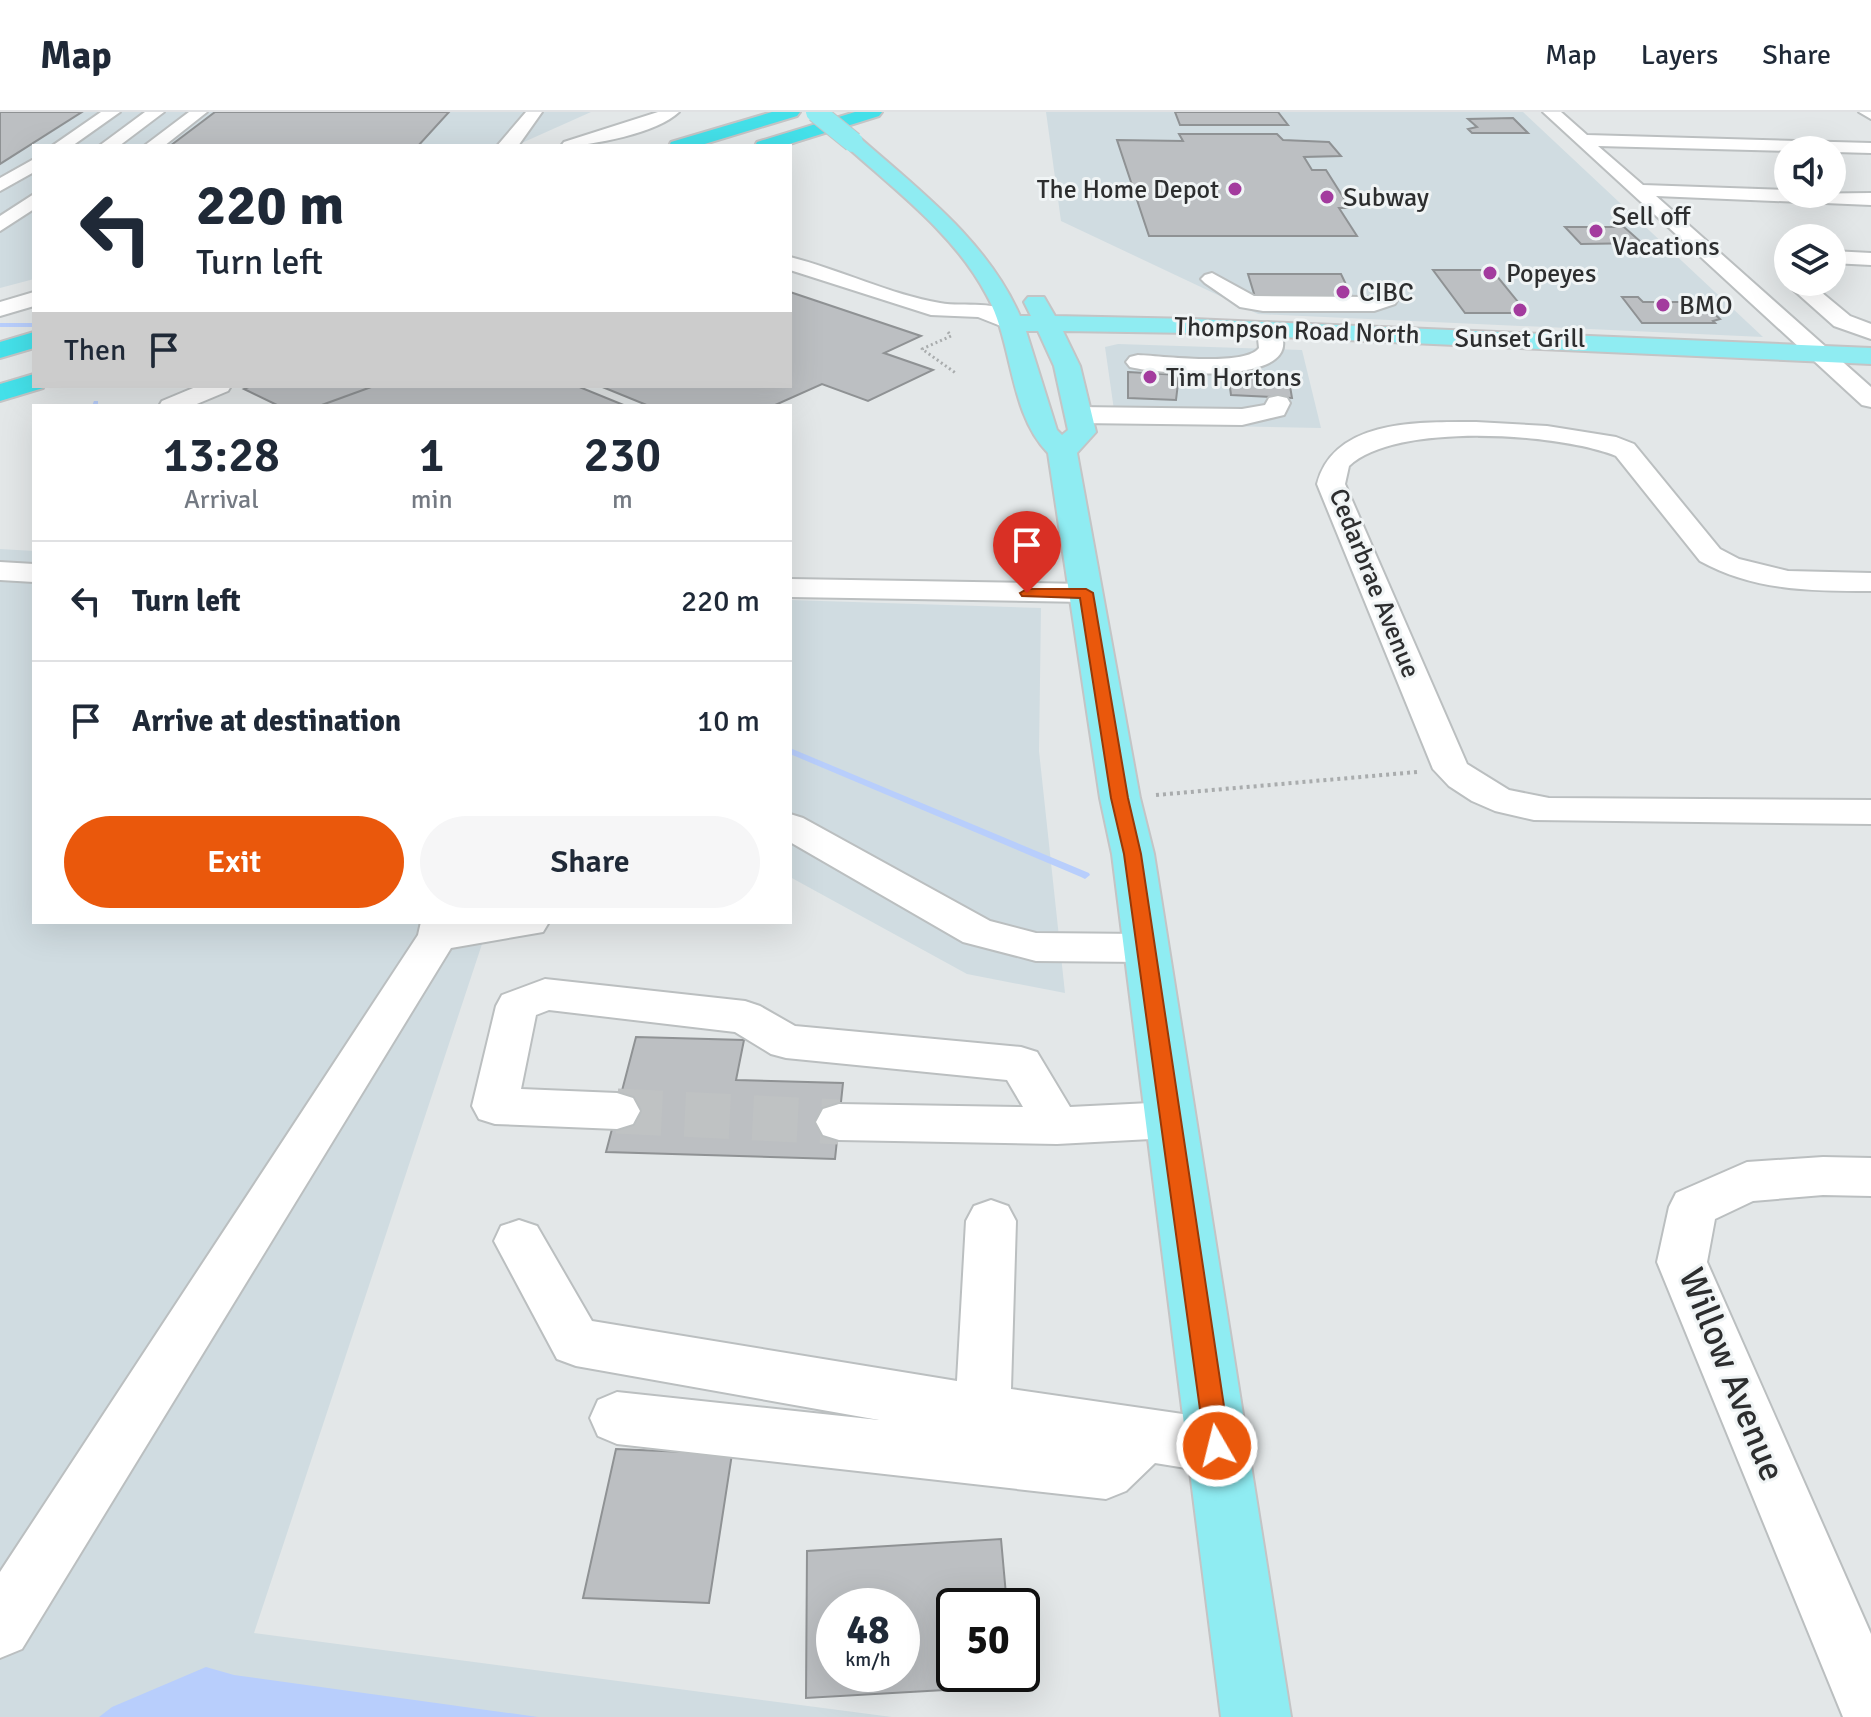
<!DOCTYPE html>
<style>
body{margin:0;font-family:Signika,sans-serif;background:#f6f6f7;color:#1f2937;height:100vh;display:flex;flex-direction:column;font-size:30px;white-space:nowrap}
*{box-sizing:border-box;margin:0}
p{font-size:26px;color:#747a83}
.icon{flex:none;width:44px;height:44px;fill:none;stroke:currentColor;stroke-width:2;stroke-linecap:round;stroke-linejoin:round}
.map{position:relative;flex:1;overflow:hidden}
.panel{position:absolute;left:32px;top:292px;width:760px;height:520px;display:flex;flex-direction:column;background:#fff;border-radius:0px;box-shadow:0 8px 32px #0002}
.panel>*{flex:none}
.banner{position:absolute;left:32px;top:32px;width:760px;height:244px;border-radius:0px;box-shadow:0 8px 32px #0002;background:#fff;color:#1f2937;overflow:hidden}
.controls{position:absolute;left:1774px;top:24px;display:grid;gap:16px}
.controls a{display:grid;place-items:center;width:72px;height:72px;border-radius:50%;background:#fff;box-shadow:0 8px 32px #0002;font-size:40px}
.speed{position:absolute;left:816px;top:1476px;display:flex;gap:16px;font-size:40px;font-weight:700;text-align:center}
.speed>*{display:grid;place-content:center;width:104px;height:104px;border-radius:50%;background:#fff;box-shadow:0 8px 32px #0002;line-height:1}
.speed small{font-size:20px;font-weight:400}
.speed .limit{border:4px solid #111;border-radius:12px;background:#fff;color:#111}
.pin{position:absolute;display:grid;place-items:center;width:68px;height:68px;color:#fff;margin:-82px -34px;border-radius:50% 50% 50% 0;rotate:-45deg;box-shadow:0 0 8px #0007}
.pin .icon{rotate:45deg}
.me{position:absolute;width:88px;margin:-44px;rotate:352deg;stroke-linejoin:round;filter:drop-shadow(0 0 6px #0008)}
.turn{display:flex;align-items:center;gap:28px;height:168px;padding:0 32px;font-size:36px}
.turn .icon{width:104px;height:104px;stroke-width:2.5}
.turn b{display:block;font-size:56px;line-height:68px}
.then{display:flex;align-items:center;height:76px;padding:0 32px;background:#0003;gap:16px;font-size:30px}
.eta{display:flex;justify-content:space-evenly;align-items:center;height:136px;text-align:center}
.eta b{font-size:48px;font-weight:600;line-height:56px}
.primary-button{display:flex;gap:16px;margin-top:auto;padding:16px 32px}
.primary-button a{flex:1;height:92px;border-radius:48px;background:#ea580c;color:#fff;font-size:32px;font-weight:600;line-height:92px;text-align:center}
.primary-button a+a{background:#f6f6f7;color:#1f2937}
ul{padding:0;list-style:none}
li{display:flex;align-items:center;gap:24px;height:120px;padding:0 32px;border-top:2px solid #e0e1e3}
li div{flex:1}
li b{display:block;font-size:30px}
li em{font-style:normal}
header{display:flex;align-items:center;gap:48px;box-sizing:border-box;height:112px;padding:0 40px;background:#fff;border-bottom:2px solid #e0e1e3}
header strong{font-size:38px}
nav{display:flex;gap:44px;margin-inline-start:auto;font-size:28px}
.map>svg:first-child{display:block}
</style>
<header>
<strong>Map</strong>
<nav><a>Map</a><a>Layers</a><a>Share</a></nav>
</header>
<div class="map">
<svg width="1871" height="1605" viewBox="0 0 1871 1605">
<rect width="100%" height="100%" fill="#e3e7e8"/>
<path fill="#d0dce1" d="M0,0H591L515,34H34V167L0,176Z
M1046,0H1523L1763,225L1258,202L1061,109Z
M1118,232L1302,238L1321,316L1116,312L1105,235Z
M0,437L34,439V810H538L483,829L254,1521L892,1605H0Z
M790,488L1041,496L1039,639L1065,881L967,862L790,765Z"/>
<path fill="#b8cefc" d="M206,1555L234,1563L538,1605H99L112,1595Z"/>
<g fill="none" stroke-linecap="round" stroke-linejoin="round">
<path fill="#b8cefc" fill-rule="evenodd" d="M0,211H34V215H0Z
M94,289H98V294H92Z
M790,636L1089,761L1090,763L1085,767L1081,765L790,642Z"/>
</g>
<path fill="#bcbfc2" stroke="#8f9294" stroke-width="2" fill-rule="evenodd" d="M0,0H82L0,52Z
M215,0H449L418,34H170Z
M1175,0H1278L1288,13H1180Z
M1513,6L1528,21H1472L1468,17L1477,15L1468,7Z
M1179,22H1277L1283,28L1329,30L1341,44L1304,45L1312,58H1326L1350,96H1339L1357,124H1149L1117,28L1183,29Z
M1565,115H1624L1642,131L1581,132Z
M1433,158H1492L1527,201H1465Z
M1248,162H1341L1352,185H1255Z
M790,180L921,224L884,241L933,258L868,289L822,272L773,294H649L600,274H790Z
M1622,185H1638L1643,190H1701L1720,207L1713,209L1715,211H1642Z
M1128,260L1179,263L1176,288L1128,286Z
M1228,260L1288,262L1292,286L1231,283Z
M251,274H374L319,294H279L244,277Z
M374,274H577L626,294H319Z
M636,925L744,928L736,968L843,971L835,1047L606,1040Z
M616,1337L732,1342L709,1491L583,1486Z
M1001,1427L1007,1494H954V1562H1013L1014,1574L806,1586L807,1439ZM834,1494H902V1562H834Z"/>
<g fill="none" stroke-linecap="round" stroke-linejoin="round">
<path stroke="#bfc2c3" stroke-width="45" stroke-dasharray="45 23" stroke-linecap="butt" d="M617,999L839,1010"/>
<g stroke="#bbbfc0" stroke-width="4">
<path id="minor" d="M101,0H120L72,34H52Z
M145,0H164L119,34H99Z
M189,0H207L164,34H144Z
M526,0H542L518,34H497Z
M658,0H679C657,21 592,34 561,34L564,30Z
M1543,0H1561L1587,23L1871,31V41L1598,34L1643,73L1788,78V82L1871,81V93L1656,84L1871,275V295L1862,293Z
M1859,0H1871V7Z
M34,47V60L0,79V66Z
M34,82V97L0,119V104Z
M1832,139L1871,141V153L1832,151Z
M790,145C838,157 892,183 940,191C966,196 1003,185 1022,211L1011,218L978,205L931,203L790,158Z
M1212,161L1254,184L1371,185L1387,180L1398,187L1395,192L1374,199H1263L1240,195L1205,171L1201,167L1205,163Z
M1788,166V170H1809L1850,204L1871,212V227L1834,214L1789,174L1785,170Z
M34,180V194L0,204V190Z
M1268,210L1276,212C1319,277 1157,262 1130,255L1126,250L1130,245L1138,243C1162,244 1245,255 1259,236L1257,217L1260,212Z
M198,274H231L228,279L192,294H159L162,289Z
M1278,284L1287,286L1290,291L1284,303L1242,313L1078,311L1069,308L1065,303L1069,298L1078,295L1242,297L1265,293L1269,286Z
M1476,310L1547,314L1616,325L1634,332L1720,437L1739,447L1788,459L1871,461V479C1811,479 1754,479 1700,449L1616,344C1559,321 1396,310 1349,354L1345,372L1467,652L1509,678L1549,686L1871,688V712L1534,708L1495,699L1472,689L1449,674L1433,657L1317,372C1334,306 1422,310 1476,310Z
M0,450L34,452V470L0,468Z
M790,467L1086,472L1097,475L1101,481L1097,487L1086,490L790,485Z
M790,702L803,706L990,809L1036,821L1144,822L1158,826L1164,836L1158,846L1144,850L1036,849L963,830L790,730Z
M421,810H549L543,820L451,836L22,1537L0,1546V1460L418,823Z
M545,867L745,889L760,894L795,914L1021,935L1037,940L1070,995L1170,990L1186,995L1193,1008L1186,1021L1170,1026L1057,1032L839,1028L823,1023L816,1010L823,997L839,992L1023,995L1007,968L786,946L771,942L735,920L549,898L536,903L521,977L617,981L633,986L640,999L633,1012L617,1017L495,1012L479,1007L472,994L496,894L502,883Z
M1823,1045L1871,1046V1084L1823,1083L1753,1089L1715,1107L1707,1150L1871,1522V1605H1843L1657,1150L1669,1095L1676,1081L1747,1050Z
M991,1088L1008,1094L1016,1109L1011,1277L1217,1307L1237,1315L1245,1334L1237,1353L1217,1361L1155,1351L1126,1379L1106,1387L617,1332L598,1324L590,1306L598,1288L617,1280L879,1308L576,1254L557,1247L494,1129L501,1114L519,1108L537,1114L592,1209L957,1269L966,1109L974,1094Z"/>
</g>
<g stroke="#c4c4c5" stroke-width="4">
<path id="major" d="M853,24L860,26C920,79 987,129 1020,204H1031L1024,190L1028,185H1044L1055,204L1193,207L1871,236V252L1193,221L1063,219L1080,254L1096,320L1077,341L1140,686L1154,742L1291,1605H1221L1112,742L1100,686L1048,341C1008,300 1014,231 986,182C954,122 896,79 846,34L844,30L846,26ZM1026,219H1038L1054,254L1068,318L1062,323L1057,318Z"/>
</g>
<g stroke="#c4c4c5" stroke-width="4">
<path id="highway" d="M772,0H800L797,4L698,34H669L671,30Z
M855,0H882L879,4L783,34H755L757,30Z
M34,220V236L0,246V230Z
M34,262V274L43,276L0,289V272Z"/>
</g>
<path stroke="#a9acad" stroke-width="3" stroke-dasharray="2 3" stroke-linecap="butt" d="M948,220L951,224L922,237L957,262"/>
<path stroke="#a9acad" stroke-width="4" stroke-dasharray="3 4" stroke-linecap="butt" d="M1156,683L1417,660"/>
<use href="#minor" fill="#fff" fill-rule="evenodd"/>
<use href="#major" fill="#8fecf2" fill-rule="evenodd"/>
<use href="#highway" fill="#44e0e9" fill-rule="evenodd"/>
<g stroke="#c4c4c5" stroke-width="22" stroke-linecap="butt">
<path id="major-bridge" d="M816,0L853,30"/>
</g>
<use href="#major-bridge" stroke="#8fecf2" stroke-width="20"/>
</g>
<path fill="#ea580c" stroke="#983908" stroke-width="2" d="M1027,477H1086L1093,481L1128,686L1141,742L1230,1334L1226,1343L1217,1346L1208,1343L1205,1334L1124,742L1111,686L1080,486L1022,484L1020,481Z"/>
<g fill="#a33b9e" stroke="#f0f4f5" stroke-width="3">
<circle cx="1235" cy="77" r="8"/>
<circle cx="1327" cy="85" r="8"/>
<circle cx="1596" cy="119" r="8"/>
<circle cx="1490" cy="161" r="8"/>
<circle cx="1343" cy="180" r="8"/>
<circle cx="1663" cy="193" r="8"/>
<circle cx="1520" cy="198" r="8"/>
<circle cx="1150" cy="265" r="8"/>
</g>
<g text-anchor="middle" stroke-width="6" stroke-linejoin="round" paint-order="stroke">
<g font-size="26" fill="#2d2e2f" stroke="#f0f4f5" text-anchor="start">
<text x="1219" y="86" text-anchor="end">The Home Depot</text>
<text x="1343" y="94">Subway</text>
<text x="1612" y="113">Sell off<tspan x="1612" dy="30">Vacations</tspan></text>
<text x="1506" y="170">Popeyes</text>
<text x="1359" y="189">CIBC</text>
<text x="1679" y="202">BMO</text>
<text x="1520" y="235" text-anchor="middle">Sunset Grill</text>
<text x="1166" y="274">Tim Hortons</text>
</g>
<g font-size="26" fill="#2d2e2f" stroke="#f0f4f5">
<text transform="translate(1297 218) rotate(2)" y="9">Thompson Road North</text>
<text transform="translate(1375 471) rotate(68)" y="9">Cedarbrae Avenue</text>
</g>
<g font-size="36" fill="#2d2e2f" stroke="#f0f4f5">
<text transform="translate(1733 1262) rotate(68)" y="13">Willow Avenue</text>
</g>
</g>
</svg>
<div class="controls">
<a><svg class="icon" aria-label="sound" viewBox="0 0 24 24"><path d="M4 9h4l5-4v14l-5-4H4zM17 9q2 3 0 6"/></svg></a>
<a><svg class="icon" aria-label="layers" viewBox="0 0 24 24"><path d="M12 4l9 5-9 5-9-5zM3 14l9 5 9-5"/></svg></a>
</div>
<div class="speed"><div>48<small>km/h</small></div><div class="limit">50</div></div>
<div class="pin" style="left:1027px;top:481px;background:#d93025"><svg class="icon" aria-label="arrive" viewBox="0 0 24 24"><path d="M6 21V4h12l-3 4 3 4H6"/></svg></div>
<svg class="me" style="left:1217px;top:1334px" viewBox="-20 -20 40 40"><circle r="17" fill="#ea580c" stroke="#fff" stroke-width="3"/><path d="M0-11L8 9 0 5-8 9z" fill="#fff"/></svg>
<div class="banner">
<div class="turn"><svg class="icon" aria-label="left" viewBox="0 0 24 24"><path d="M17 20v-9H6M10 6l-5 5 5 5"/></svg><div><b>220 m</b>Turn left</div></div>
<div class="then">Then<svg class="icon" aria-label="arrive" viewBox="0 0 24 24"><path d="M6 21V4h12l-3 4 3 4H6"/></svg></div>
</div>
<section class="panel">
<div class="eta">
<div><b>13:28</b><p>Arrival</p></div>
<div><b>1</b><p>min</p></div>
<div><b>230</b><p>m</p></div>
</div>
<ul>
<li><svg class="icon" aria-label="left" viewBox="0 0 24 24"><path d="M17 20v-9H6M10 6l-5 5 5 5"/></svg><div><b>Turn left</b></div><em>220 m</em></li>
<li><svg class="icon" aria-label="arrive" viewBox="0 0 24 24"><path d="M6 21V4h12l-3 4 3 4H6"/></svg><div><b>Arrive at destination</b></div><em>10 m</em></li>
</ul>
<div class="primary-button"><a>Exit</a><a>Share</a></div>
</section>
</div>
